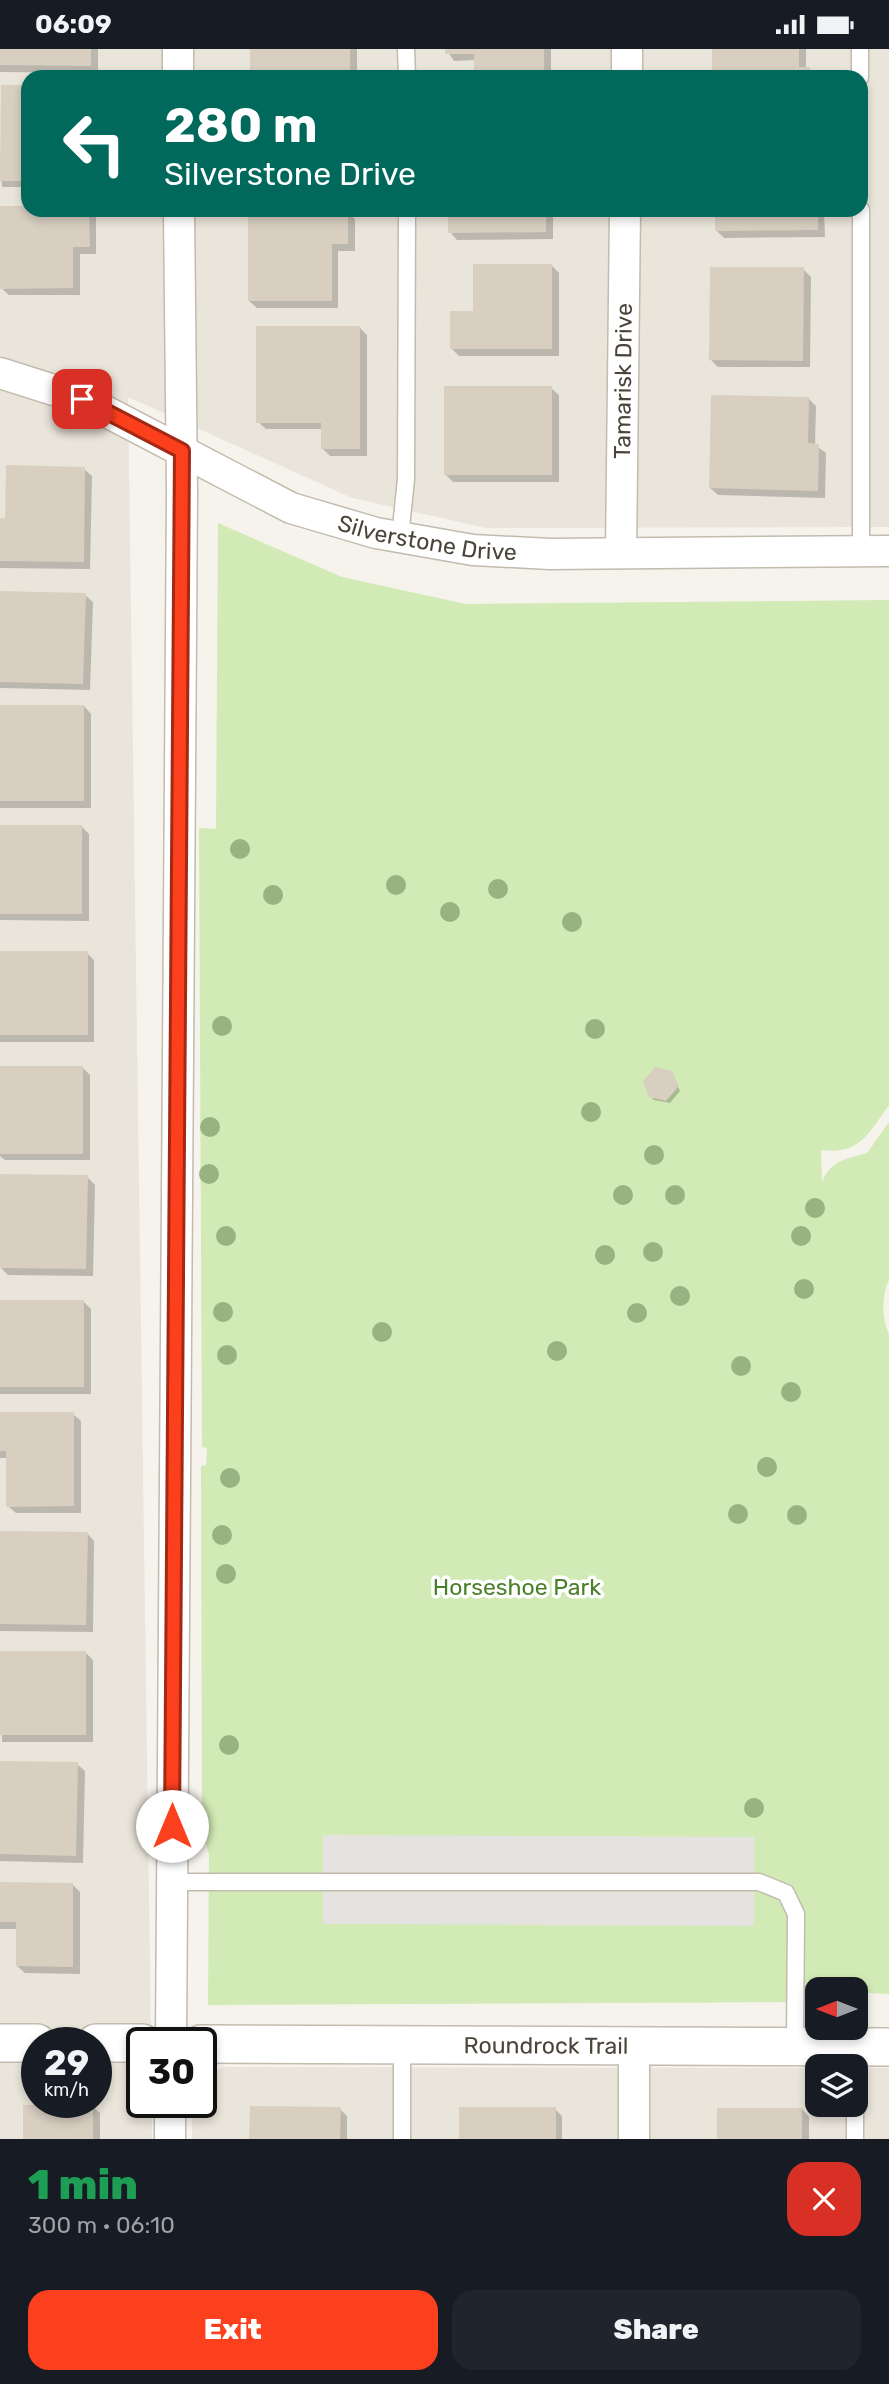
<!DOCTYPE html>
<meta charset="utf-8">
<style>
body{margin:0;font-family:Rubik,sans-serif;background:#20242c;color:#f1f3f6;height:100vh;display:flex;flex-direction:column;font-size:26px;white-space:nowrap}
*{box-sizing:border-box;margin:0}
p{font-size:23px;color:#9ea1a6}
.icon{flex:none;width:38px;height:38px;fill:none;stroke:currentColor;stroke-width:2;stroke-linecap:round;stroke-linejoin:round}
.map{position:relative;height:2090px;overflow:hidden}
.side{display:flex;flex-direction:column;background:#171b24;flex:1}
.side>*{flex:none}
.banner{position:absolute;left:21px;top:21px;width:847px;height:147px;border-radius:21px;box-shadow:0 4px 10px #0003;background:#00695c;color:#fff;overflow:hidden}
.needle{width:46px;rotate:270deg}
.buttons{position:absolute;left:805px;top:1928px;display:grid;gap:14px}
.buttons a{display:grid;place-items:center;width:63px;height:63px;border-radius:14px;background:#171b24;box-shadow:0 4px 10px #0003;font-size:35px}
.speed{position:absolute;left:21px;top:1978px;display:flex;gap:14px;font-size:35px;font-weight:700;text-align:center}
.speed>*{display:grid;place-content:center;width:91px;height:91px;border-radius:50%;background:#171b24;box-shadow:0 4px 10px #0003;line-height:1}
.speed small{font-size:18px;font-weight:400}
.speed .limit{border:4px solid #111;border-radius:10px;background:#fff;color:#111}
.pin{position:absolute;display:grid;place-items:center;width:60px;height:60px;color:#fff;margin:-30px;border-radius:14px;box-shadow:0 4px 10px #0006}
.me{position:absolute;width:77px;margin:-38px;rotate:0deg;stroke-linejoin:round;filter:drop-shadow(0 0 5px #0008)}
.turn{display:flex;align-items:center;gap:24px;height:147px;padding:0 28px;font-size:32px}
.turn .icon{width:91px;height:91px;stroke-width:2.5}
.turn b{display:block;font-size:49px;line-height:60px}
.round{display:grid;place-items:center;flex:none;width:74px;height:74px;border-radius:21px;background:#20242c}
.headline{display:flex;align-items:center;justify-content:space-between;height:119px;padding:0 28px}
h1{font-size:42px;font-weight:800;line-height:52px;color:#1e9e55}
.cta{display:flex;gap:14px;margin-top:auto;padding:14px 28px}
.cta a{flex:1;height:80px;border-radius:21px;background:#fc3f1d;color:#fff;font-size:28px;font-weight:800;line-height:80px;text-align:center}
.cta a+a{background:#20242c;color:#f1f3f6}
.status{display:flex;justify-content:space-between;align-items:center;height:49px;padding:0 35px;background:#171b24;direction:ltr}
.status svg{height:19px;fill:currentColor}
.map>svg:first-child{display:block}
</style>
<div class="status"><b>06:09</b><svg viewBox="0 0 49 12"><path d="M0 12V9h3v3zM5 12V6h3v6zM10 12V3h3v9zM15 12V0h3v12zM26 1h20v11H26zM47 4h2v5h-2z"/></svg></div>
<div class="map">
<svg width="889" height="2090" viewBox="0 0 889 2090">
<rect width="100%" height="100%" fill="#f6f3ec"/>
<path fill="#eae5da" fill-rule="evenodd" d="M0,0H889V478L486,479L352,449L128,348L151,1993H142V2053H152V2090H0ZM28,28H861V161H28ZM37,1993H96V2053H37Z
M224,2018L817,2019V2056H856V2019H889V2090H192V2053H201V2026Z"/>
<path fill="#d2eab5" d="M218,474L342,528L466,555L889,551V1056C869,1084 860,1106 821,1101L822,1133C831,1111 846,1110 867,1104L889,1073V1231C881,1247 882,1270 889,1286V1945L817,1941V1953L208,1956L209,1805L202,1783L201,1417L206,1416L207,1399L202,1398L199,779L216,780Z"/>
<path fill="#e5e3e0" d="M323,1786L754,1788V1877L323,1875Z"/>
<path fill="#0003" d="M0,0H98V24L0,23Z
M252,0H357V28H256L252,23Z
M446,0H551V28H476V11L454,12Z
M714,0H806V20L817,28H714Z
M28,38V138H2L0,104H3Z
M28,159L91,161L96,166V205H80V246H9L1,239Z
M449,161H553V190L457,191L450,183Z
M716,161H824L825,188L724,189L716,181Z
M347,163L355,170V202H338V259H257L249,252Z
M551,216L559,224V307H459L452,300Z
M803,220L811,228L810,318H718L711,311Z
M360,279L367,286V407H330L322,399V380H266L258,373Z
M551,339L559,346V433H453L445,425Z
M809,350L816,357L815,396L826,404L825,449L718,446L710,439Z
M84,420L92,427L90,520L0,519V471H6Z
M0,544L85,546L93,553L90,641L0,639Z
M0,657H84L91,665V759H0Z
M0,777H81L89,785V872L0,871Z
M0,904H87L94,911V993H0Z
M0,1018H82L90,1026V1111H5L0,1107Z
M672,1023L680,1042L670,1054L654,1051L651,1048Z
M0,1127L87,1128L95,1136L93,1227L8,1226L1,1219Z
M0,1253H84L91,1260V1345H0Z
M0,1365H73L81,1372V1464H16L8,1457V1409H0Z
M0,1483L87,1484L94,1492L93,1583L0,1582Z
M0,1604H86L93,1611V1693H2Z
M0,1714L77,1715L85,1722L83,1814L0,1812Z
M0,1835H72L80,1843V1925L25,1924L17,1917V1880H0Z
M92,2057L100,2064V2090H25Z
M340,2060L347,2067V2090H251Z
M555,2060L562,2067V2090H461Z
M802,2060L809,2068V2090H719Z"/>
<path fill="#d8cfc1" d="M0,0H91V17L0,16Z
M250,0H350V25L250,24Z
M445,0H544V28H474V5H445Z
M712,0H799V18H810V28H712Z
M1,36H28V132H0Z
M0,157H28V161H89L90,198H73V239L0,240Z
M248,161H348V195H332V252H248Z
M448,161H546V183L448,184Z
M715,161H818V181L715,182Z
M473,215H552V300H450V262H473Z
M710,218H804L803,312L709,311Z
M256,277H360V400H321V374H256Z
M444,337H552V426H444Z
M711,346L809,348L808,394L819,395L818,442L709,439Z
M6,416L85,418L84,513L0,512V469H5Z
M0,542L86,544L83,635L0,633Z
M0,656H84V752H0Z
M0,776H82V865H0Z
M0,902H88V986H0Z
M0,1017H83V1105H0Z
M655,1018L672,1022L678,1038L666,1052L649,1048L643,1032Z
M0,1125L88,1126L86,1220L0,1219Z
M0,1251H84V1338H0Z
M0,1363H74V1457L6,1458V1402H0Z
M0,1482L88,1483L86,1576L0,1575Z
M0,1602H86V1686H0Z
M0,1712L78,1713L76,1807L0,1805Z
M0,1833L73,1834V1918L16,1917V1873H0Z
M93,2055V2090H23V2056Z
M250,2057L341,2058L340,2090H249Z
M459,2058H556V2090H459Z
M717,2059H802V2090H717Z"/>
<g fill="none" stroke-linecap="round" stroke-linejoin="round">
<g stroke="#c2bbae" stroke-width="19">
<path id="service" d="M406,0L407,28
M860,0V28
M861,161V502
M400,488L406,430L407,161
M171,1833H759L786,1844L796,1865L795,1999
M855,2056V2090
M402,2090V1997"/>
</g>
<g stroke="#c2bbae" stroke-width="33">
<g id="minor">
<path d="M178,0V28"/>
<path d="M627,28V0"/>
<path id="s1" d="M0,324L82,350L291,459L376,484L473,501L550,505L889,502"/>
<path id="s2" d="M621,504L625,161"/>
<path d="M171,1993L182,444L179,161"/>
<path d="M634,1999V2090"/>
<path d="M170,2053V2090"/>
</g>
</g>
<g stroke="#c2bbae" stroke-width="40">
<g id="tertiary">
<path d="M0,1994H37"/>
<path d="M96,1994H142"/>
<path id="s3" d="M201,1995L889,1998"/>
</g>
</g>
<use href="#service" stroke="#fff" stroke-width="16"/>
<use href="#minor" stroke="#fff" stroke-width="30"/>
<use href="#tertiary" stroke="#fff" stroke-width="37"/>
</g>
<g fill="#97b381">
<circle cx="240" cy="800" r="10"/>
<circle cx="396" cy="836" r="10"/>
<circle cx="498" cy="840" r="10"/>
<circle cx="273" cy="846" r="10"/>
<circle cx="450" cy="863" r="10"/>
<circle cx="572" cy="873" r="10"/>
<circle cx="222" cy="977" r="10"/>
<circle cx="595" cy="980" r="10"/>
<circle cx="591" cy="1063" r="10"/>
<circle cx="210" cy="1078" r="10"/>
<circle cx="654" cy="1106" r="10"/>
<circle cx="209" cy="1125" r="10"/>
<circle cx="623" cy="1146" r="10"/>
<circle cx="675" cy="1146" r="10"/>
<circle cx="815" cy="1159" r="10"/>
<circle cx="226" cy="1187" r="10"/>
<circle cx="801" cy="1187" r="10"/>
<circle cx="653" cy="1203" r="10"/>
<circle cx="605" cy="1206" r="10"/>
<circle cx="804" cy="1240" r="10"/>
<circle cx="680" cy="1247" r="10"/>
<circle cx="223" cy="1263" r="10"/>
<circle cx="637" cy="1264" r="10"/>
<circle cx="382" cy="1283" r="10"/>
<circle cx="557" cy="1302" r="10"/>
<circle cx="227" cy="1306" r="10"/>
<circle cx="741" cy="1317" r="10"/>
<circle cx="791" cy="1343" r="10"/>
<circle cx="767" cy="1418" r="10"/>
<circle cx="230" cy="1429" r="10"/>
<circle cx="738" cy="1465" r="10"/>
<circle cx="797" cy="1466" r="10"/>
<circle cx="222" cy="1486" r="10"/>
<circle cx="226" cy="1525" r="10"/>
<circle cx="229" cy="1696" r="10"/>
<circle cx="754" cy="1759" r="10"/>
</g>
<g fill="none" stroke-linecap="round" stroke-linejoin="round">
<g stroke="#a42913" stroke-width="18">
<path id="route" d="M82,350L182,402L172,1777"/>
</g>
<use href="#route" stroke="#fc3f1d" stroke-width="12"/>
</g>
<g text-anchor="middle" stroke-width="7" stroke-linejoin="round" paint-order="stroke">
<g font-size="23" fill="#4b4439" stroke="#fff">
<text dy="8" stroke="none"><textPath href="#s2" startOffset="172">Tamarisk Drive</textPath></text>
<text dy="8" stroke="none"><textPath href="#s1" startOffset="462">Silverstone Drive</textPath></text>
<text dy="8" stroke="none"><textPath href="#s3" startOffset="345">Roundrock Trail</textPath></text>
</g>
<g font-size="23" fill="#4a7f2a" stroke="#fff">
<text x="517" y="1546">Horseshoe Park</text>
</g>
</g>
</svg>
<div class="buttons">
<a><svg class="needle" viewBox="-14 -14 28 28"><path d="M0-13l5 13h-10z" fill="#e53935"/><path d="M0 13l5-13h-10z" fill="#9ea1a6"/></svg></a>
<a><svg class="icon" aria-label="layers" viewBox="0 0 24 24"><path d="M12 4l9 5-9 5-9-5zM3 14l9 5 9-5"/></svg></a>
</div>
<div class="speed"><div>29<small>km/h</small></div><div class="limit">30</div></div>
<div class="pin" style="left:82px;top:350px;background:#d93025"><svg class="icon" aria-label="arrive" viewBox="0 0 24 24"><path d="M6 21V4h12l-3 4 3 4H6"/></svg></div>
<svg class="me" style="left:172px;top:1777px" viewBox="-20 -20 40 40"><circle r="19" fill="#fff"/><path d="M0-13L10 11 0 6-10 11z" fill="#fc3f1d"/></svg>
<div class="banner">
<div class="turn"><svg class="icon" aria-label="left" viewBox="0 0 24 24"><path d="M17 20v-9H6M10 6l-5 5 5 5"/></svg><div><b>280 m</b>Silverstone Drive</div></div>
</div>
</div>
<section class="side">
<div class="headline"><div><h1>1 min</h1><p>300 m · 06:10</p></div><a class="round" style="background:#d93025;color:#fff"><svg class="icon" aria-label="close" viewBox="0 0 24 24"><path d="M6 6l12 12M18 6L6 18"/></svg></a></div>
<div class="cta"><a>Exit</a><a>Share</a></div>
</section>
